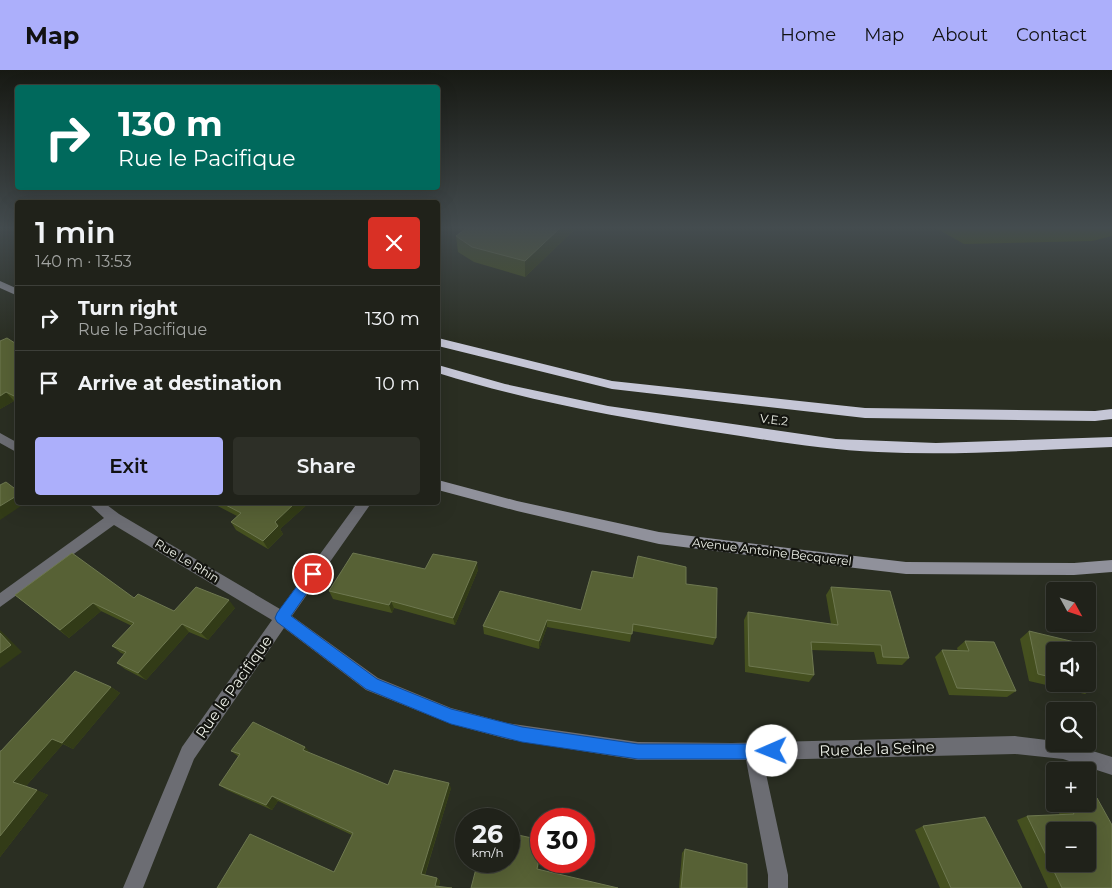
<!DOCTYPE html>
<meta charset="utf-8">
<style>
body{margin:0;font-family:Montserrat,sans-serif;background:#2d2f27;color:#f1f3f6;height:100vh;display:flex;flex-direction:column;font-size:19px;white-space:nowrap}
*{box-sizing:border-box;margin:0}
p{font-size:16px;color:#a2a4a2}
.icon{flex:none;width:28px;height:28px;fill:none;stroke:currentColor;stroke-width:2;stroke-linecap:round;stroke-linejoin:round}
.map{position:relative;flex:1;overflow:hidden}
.sheet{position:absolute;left:15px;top:130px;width:425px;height:305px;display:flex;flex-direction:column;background:#20221a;border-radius:5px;box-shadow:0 5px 20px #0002,0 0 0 1px #3d3f39}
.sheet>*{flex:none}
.top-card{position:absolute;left:15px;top:15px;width:425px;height:105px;border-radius:5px;box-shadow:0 5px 20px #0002,0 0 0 1px #3d3f39;background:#00695c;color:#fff;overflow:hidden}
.needle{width:32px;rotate:130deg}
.tools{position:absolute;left:1046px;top:512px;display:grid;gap:10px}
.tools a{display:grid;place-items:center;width:50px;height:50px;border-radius:5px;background:#20221a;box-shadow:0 5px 20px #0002,0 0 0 1px #3d3f39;font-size:25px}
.speed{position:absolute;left:455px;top:738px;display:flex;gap:10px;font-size:25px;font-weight:700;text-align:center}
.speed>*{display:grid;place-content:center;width:65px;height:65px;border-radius:50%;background:#20221a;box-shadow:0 5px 20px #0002,0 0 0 1px #3d3f39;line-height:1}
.speed small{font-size:12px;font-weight:400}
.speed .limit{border:8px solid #d22;background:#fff;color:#111}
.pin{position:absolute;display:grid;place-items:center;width:42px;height:42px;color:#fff;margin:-21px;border:2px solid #fff;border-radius:50%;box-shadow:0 1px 5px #0007}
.me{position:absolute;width:55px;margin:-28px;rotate:269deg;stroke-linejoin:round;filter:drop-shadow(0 0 4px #0008)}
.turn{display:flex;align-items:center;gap:18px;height:105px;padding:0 20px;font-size:22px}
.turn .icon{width:65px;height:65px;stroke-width:2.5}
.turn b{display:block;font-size:35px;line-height:42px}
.round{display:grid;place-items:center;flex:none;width:52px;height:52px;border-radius:5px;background:#2d2f27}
.overview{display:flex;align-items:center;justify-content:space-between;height:85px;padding:0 20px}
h1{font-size:30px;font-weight:600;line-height:38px}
.primary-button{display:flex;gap:10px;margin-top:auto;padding:10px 20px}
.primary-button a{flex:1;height:58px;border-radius:5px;background:#acaffb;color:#111;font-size:20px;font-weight:600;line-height:58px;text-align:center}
.primary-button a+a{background:#2d2f27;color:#f1f3f6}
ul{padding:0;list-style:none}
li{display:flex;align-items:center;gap:15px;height:65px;padding:0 20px;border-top:1px solid #3d3f39}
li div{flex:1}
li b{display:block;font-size:19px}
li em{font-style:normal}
header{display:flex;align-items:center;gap:30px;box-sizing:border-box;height:70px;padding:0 25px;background:#acaffb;color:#111}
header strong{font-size:24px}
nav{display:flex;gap:28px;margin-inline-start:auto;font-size:18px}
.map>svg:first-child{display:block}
</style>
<header>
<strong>Map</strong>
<nav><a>Home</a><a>Map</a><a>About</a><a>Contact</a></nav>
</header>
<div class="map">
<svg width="1112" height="818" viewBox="0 0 1112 818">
<rect width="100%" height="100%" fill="#2a2e22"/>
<path fill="#404f05" d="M934,157H1112V166L1092,171L964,174Z"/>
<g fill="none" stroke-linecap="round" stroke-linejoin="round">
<path fill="#6c6d73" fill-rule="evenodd" d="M0,363L18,373V383L0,373Z
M87,432H103L119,444L280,539L358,432H372L292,546L378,608L451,638L507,653L638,672L732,673L1015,666L1055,671V674H1070L1112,687V705L1063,689L1015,684L763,690L788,805V818H768V805L746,690H638L507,669L451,654L366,620L284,558L194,689L143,818H123L182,677L272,550L114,455L0,537V523L104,448Z"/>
<path fill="#90919b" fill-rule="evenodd" d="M0,211L18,219V226L0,218Z
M438,410L517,431L659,462L804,480L906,492L1074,493L1112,490V502L1074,505L906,504L804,492L659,474L517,441L438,420Z"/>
<path fill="#c5c6d6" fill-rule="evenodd" d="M438,268L612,311L865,338L1095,341L1112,339V349L1095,351L865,348L612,319L438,276Z
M438,295L505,314L608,336L836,369L936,373L1112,367V377C1034,380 956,386 878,382C823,380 768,370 714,362C620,348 528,331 438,303Z"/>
</g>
<path fill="#45501f" d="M577,157L525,207L474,192L458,182L456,166Z
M0,271L18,275V333L14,331L0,339Z
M210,432H310L280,459L283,464L268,479L236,460L231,452L237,446Z
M425,499L478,500L455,555L394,538L392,543L333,529L329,521Z
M686,514L716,568L713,575L632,561L630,572L547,557L539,579L484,564L483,556L581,540Z
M831,517L909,588L902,595L877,594L874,582L811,580L814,605L809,612L745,602L744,550L748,542L831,554L826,525Z
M15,525L134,528L174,541L235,538L208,570L189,562L146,610L125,599L117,593L124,584L121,583L112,576L132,556L101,541L69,568Z
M1029,561L1055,581V614H1088L1095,617L1085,624L1029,611L1020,569Z
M965,571L1016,621L1007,627L949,625L935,587L942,580L958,581L957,578Z
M111,617L120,623L73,679L63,674L26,716L48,725L0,787V681H1Z
M231,681L388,715L451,718L425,805L437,808L440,811L439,816L334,802L352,765L278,731L272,740L227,720L219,715L239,687Z
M1055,733L1088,734L1112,818H1048L1017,750L1027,746L1060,745L1054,734Z
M923,756L1022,818H940L915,760Z
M685,779L747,818H679L682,783Z"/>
<path fill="#323b17" d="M561,157H577L525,207V191Z
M6,322L14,331L0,339V326Z
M18,425V432H27L0,450V436Z
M296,432H310L280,459L283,464L268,479L263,471L275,452Z
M477,492L478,500L455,555L453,548Z
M229,530L235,538L208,570L201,563Z
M391,531L394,538L392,543L389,535Z
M93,533L101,541L69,568L60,560Z
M547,550V557L539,579V571Z
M182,554L189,562L146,610L138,603Z
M0,560L22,582L0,598Z
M111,617L120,623L73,679L62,673Z
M52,669L63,674L25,717L13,712Z
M305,677L310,682L303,680Z
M449,713L451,718L424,807L421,804Z
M37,720L48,725L0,787V766Z
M272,726L278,731L272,740L266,735Z
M541,778V784L538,803L537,799Z
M437,808L440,811L438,818L435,816Z"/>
<path fill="#576135" stroke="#6e7850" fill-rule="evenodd" d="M468,157H561L525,191L472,177L456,166Z
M7,268L18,275V328L6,322L0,326V271Z
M6,412L18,421V425L0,436V415Z
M220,432H296L275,452L278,456L263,471L231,452L241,443Z
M72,483L134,528L138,524L174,541L196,517L229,530L201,563L182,554L138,603L117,593L126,582L112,576L134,553L93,533L60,560L15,525Z
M353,483L425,499L433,484L477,492L453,548L391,531L389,535L329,521Z
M638,486L686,497V514L717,518L716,568L633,554L632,564L547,550L539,571L483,556L500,521L581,540L592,501L633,508Z
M831,517L890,521L909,588L883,587L881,575L811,572L814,605L749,596L748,542L838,555Z
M1029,561L1083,574L1085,581H1055V608L1038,604Z
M0,563L11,575L0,583Z
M965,571L994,572L1016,621L957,618L942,580L969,581Z
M1088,590L1095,617L1080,614H1088Z
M75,601L111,617L62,673L52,669L13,712L37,720L0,766V681H1Z
M253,652L305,677L303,680L388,715L394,700L449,713L421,804L437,808L435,816L452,818H217L250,764L334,802L353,763L272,726L266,735L219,715L240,684L231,681Z
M1088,728H1097L1112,755V818H1062L1027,746L1074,744L1068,734H1088ZM1055,761H1088V794H1055Z
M985,747L1022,818H951L923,756Z
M509,763L541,770V778L537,799L618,818H471L478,791H509Z
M685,779L747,794V818H681Z"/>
<linearGradient id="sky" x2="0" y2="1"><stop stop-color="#171913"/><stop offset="0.58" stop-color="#444c4f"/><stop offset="1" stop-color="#444c4f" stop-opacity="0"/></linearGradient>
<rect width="1112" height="272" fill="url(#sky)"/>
<path fill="#1a73e8" stroke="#114b97" d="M313,499L318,500L320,504L291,546L377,609L451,639L522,657L638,674H772L777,676L780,681L777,687L772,689H638L522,672L451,654L366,619L277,552L275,548L277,543L309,500Z"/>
<g text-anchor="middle" stroke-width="4.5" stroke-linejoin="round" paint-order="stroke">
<g font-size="12" fill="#edf0e7" stroke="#141510">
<text transform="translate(774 350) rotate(7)" y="4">V.E.2</text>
<text transform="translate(772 482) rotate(7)" y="4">Avenue Antoine Becquerel</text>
<text transform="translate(187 491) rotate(31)" y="4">Rue Le Rhin</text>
</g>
<g font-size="15" fill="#edf0e7" stroke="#141510">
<text transform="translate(234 617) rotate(-55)" y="5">Rue le Pacifique</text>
<text transform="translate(877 679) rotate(-2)" y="5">Rue de la Seine</text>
</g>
</g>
</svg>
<div class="tools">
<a><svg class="needle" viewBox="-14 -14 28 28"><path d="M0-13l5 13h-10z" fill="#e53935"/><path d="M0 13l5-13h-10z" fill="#a2a4a2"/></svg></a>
<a><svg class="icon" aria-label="sound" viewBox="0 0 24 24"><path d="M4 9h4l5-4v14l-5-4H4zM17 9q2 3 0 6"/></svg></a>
<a><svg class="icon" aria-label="search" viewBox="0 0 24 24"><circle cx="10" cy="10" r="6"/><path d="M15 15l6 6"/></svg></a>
<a>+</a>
<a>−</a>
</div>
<div class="speed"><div>26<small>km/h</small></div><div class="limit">30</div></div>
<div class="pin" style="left:313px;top:504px;background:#d93025"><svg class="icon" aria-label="arrive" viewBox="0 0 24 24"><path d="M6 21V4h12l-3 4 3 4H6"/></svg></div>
<svg class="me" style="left:772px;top:681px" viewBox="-20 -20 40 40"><circle r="19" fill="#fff"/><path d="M0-13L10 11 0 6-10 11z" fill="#1a73e8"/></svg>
<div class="top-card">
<div class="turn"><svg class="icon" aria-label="right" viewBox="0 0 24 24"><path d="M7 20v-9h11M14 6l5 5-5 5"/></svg><div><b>130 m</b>Rue le Pacifique</div></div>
</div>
<section class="sheet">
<div class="overview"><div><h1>1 min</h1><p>140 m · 13:53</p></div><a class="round" style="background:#d93025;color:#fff"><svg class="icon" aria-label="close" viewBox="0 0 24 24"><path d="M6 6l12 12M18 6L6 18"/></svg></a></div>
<ul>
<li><svg class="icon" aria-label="right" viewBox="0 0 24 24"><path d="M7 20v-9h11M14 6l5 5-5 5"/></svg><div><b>Turn right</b><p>Rue le Pacifique</p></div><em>130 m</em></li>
<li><svg class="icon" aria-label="arrive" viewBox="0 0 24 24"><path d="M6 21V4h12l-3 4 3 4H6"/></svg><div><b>Arrive at destination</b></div><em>10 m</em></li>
</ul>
<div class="primary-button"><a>Exit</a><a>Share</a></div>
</section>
</div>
